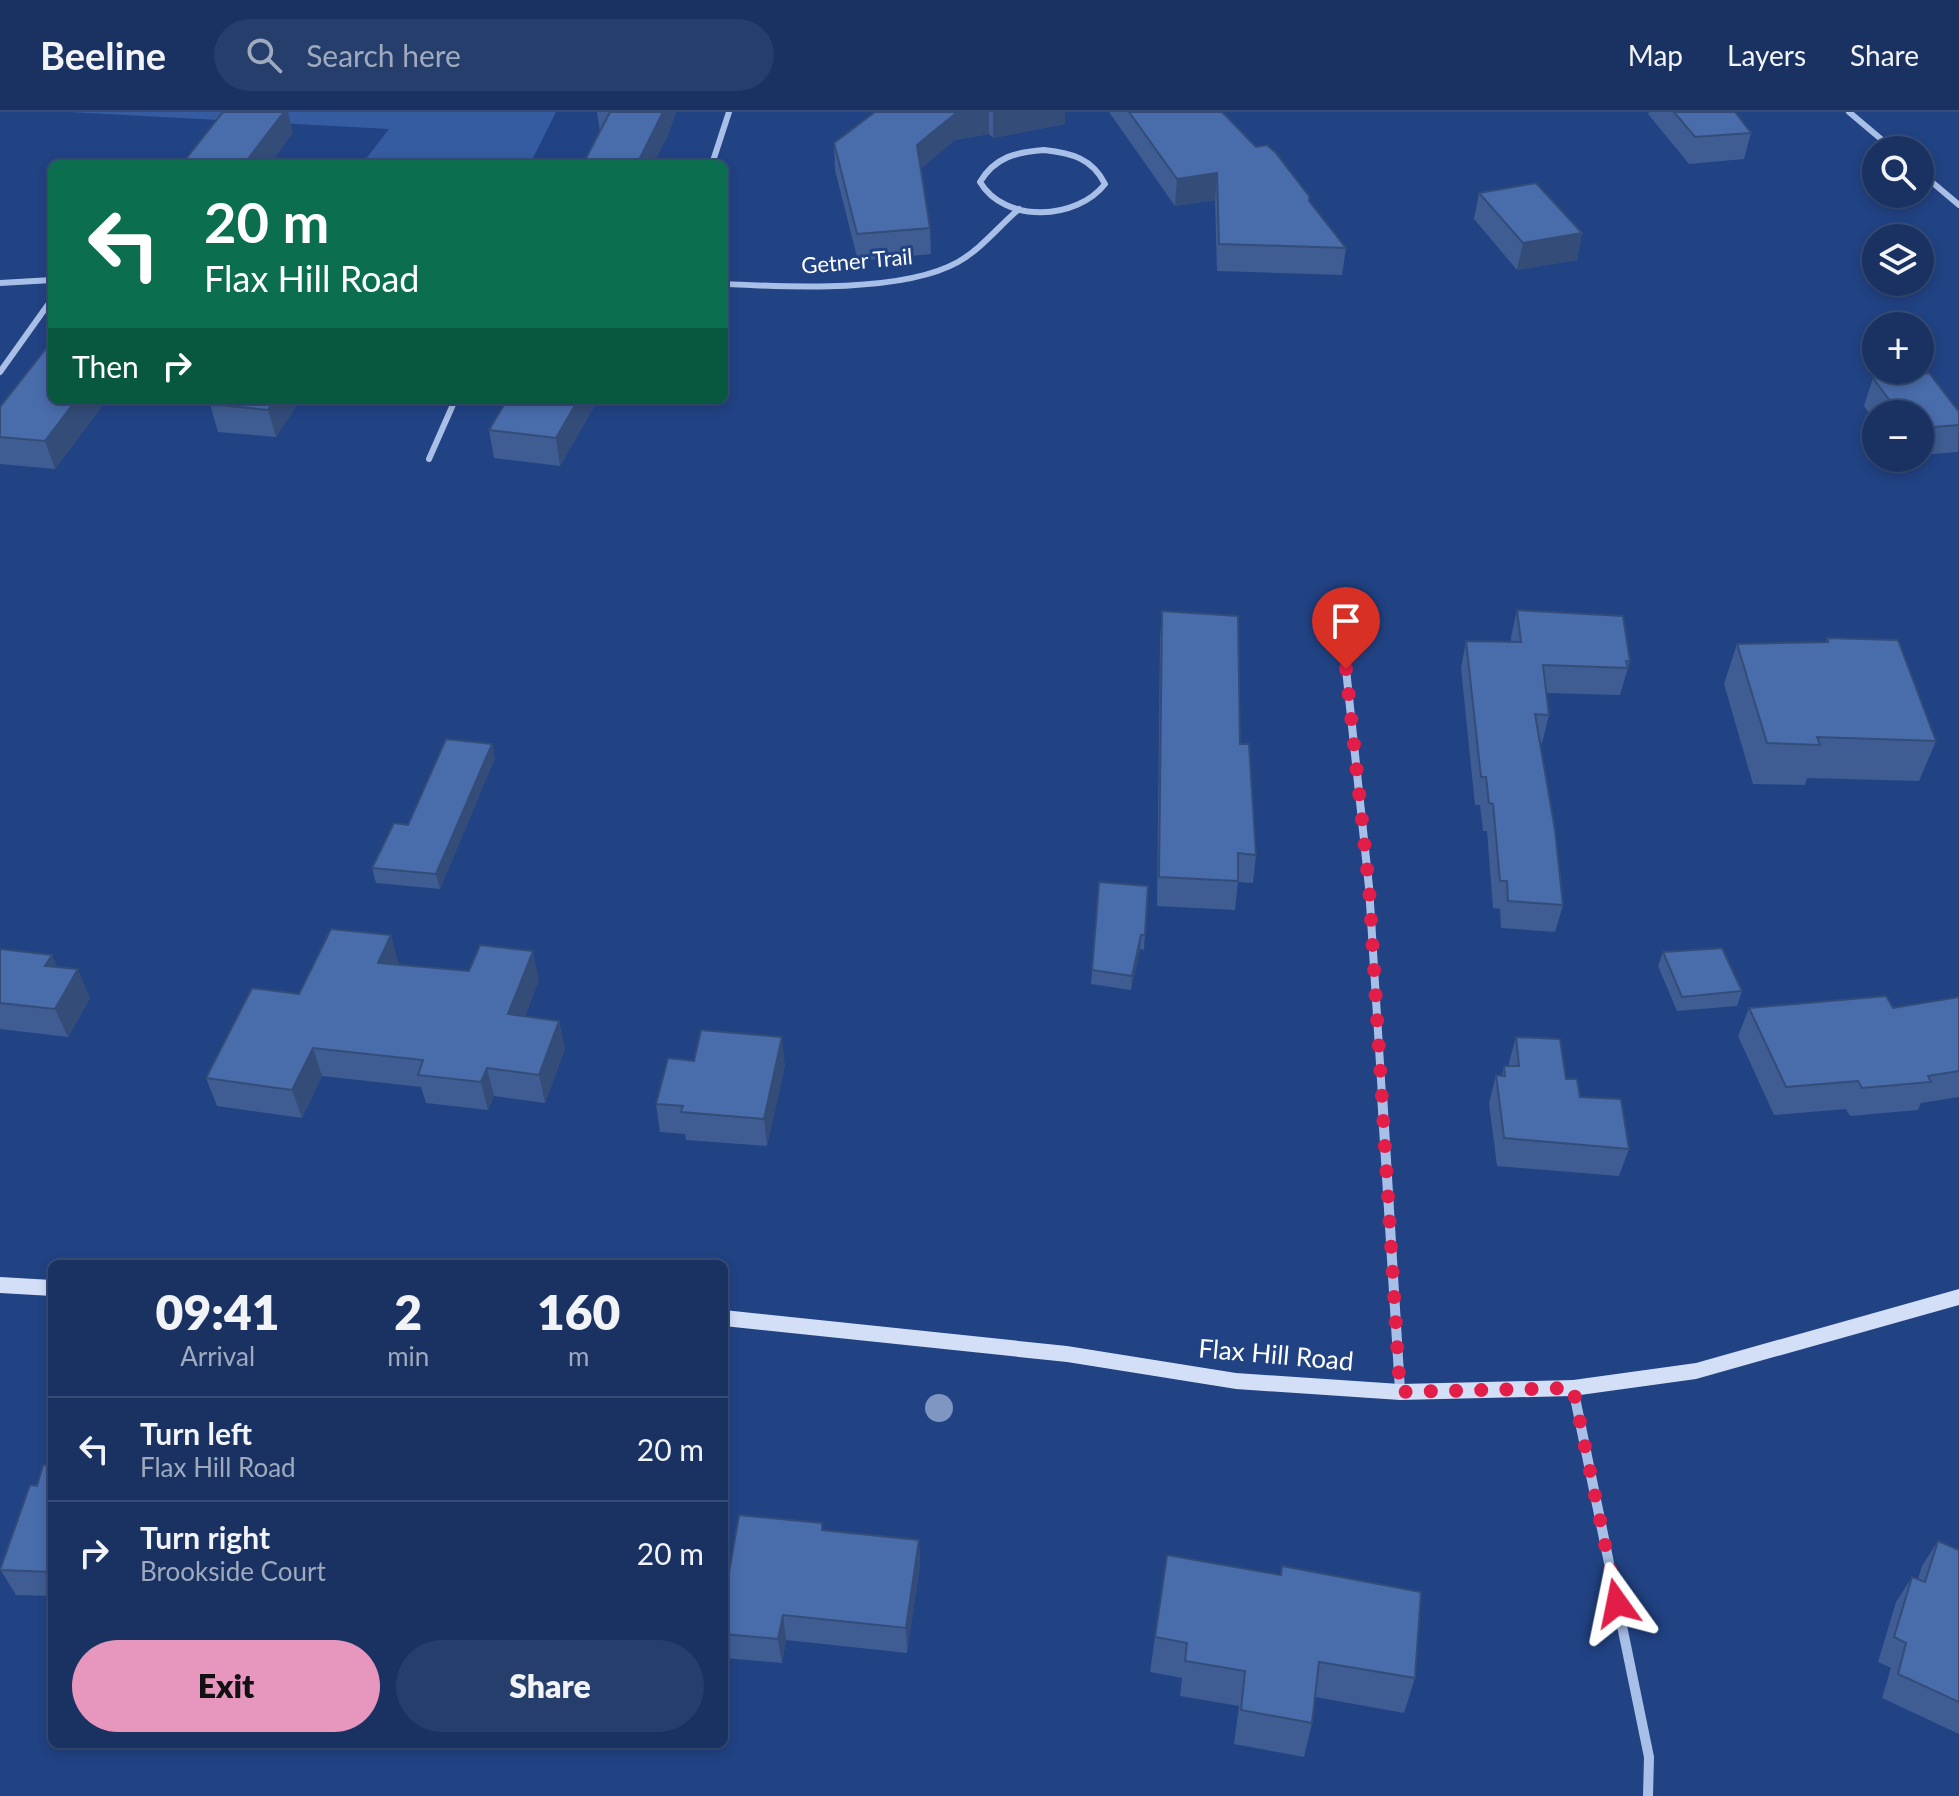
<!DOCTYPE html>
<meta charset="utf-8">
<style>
body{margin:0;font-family:Lato,sans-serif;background:#263e6b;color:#f1f3f6;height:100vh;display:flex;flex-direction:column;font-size:30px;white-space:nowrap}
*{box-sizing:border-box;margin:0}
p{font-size:26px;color:#9faabe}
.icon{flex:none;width:44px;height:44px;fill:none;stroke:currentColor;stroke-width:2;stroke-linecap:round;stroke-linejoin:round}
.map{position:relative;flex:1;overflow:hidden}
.sheet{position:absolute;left:48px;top:1148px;width:680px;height:488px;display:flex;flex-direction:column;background:#193262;border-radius:12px;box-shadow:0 4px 12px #0003,0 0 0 2px #374d77}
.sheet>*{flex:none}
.top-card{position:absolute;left:48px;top:48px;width:680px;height:244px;border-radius:12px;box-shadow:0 4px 12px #0003,0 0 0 2px #374d77;background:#0b6e4f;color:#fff;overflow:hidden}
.fabs{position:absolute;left:1862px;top:24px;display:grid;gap:16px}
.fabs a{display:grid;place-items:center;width:72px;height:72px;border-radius:50%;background:#193262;box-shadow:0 4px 12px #0003,0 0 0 2px #374d77;font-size:40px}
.pin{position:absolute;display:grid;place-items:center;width:68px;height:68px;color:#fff;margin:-82px -34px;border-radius:50% 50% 50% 0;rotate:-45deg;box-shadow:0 0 8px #0007}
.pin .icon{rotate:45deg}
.me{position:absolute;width:88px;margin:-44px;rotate:348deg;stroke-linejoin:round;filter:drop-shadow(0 0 6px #0008)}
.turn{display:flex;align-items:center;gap:28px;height:168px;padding:0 24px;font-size:36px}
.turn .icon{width:104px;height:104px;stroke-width:2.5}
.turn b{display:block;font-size:56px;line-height:68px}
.then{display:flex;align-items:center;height:76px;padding:0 24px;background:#0003;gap:16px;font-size:30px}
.eta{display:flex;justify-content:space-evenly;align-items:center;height:136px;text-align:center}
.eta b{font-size:48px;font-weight:800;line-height:56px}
.cta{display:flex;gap:16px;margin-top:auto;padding:16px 24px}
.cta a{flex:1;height:92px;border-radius:48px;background:#e797bd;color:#111;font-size:32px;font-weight:800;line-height:92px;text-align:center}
.cta a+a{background:#263e6b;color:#f1f3f6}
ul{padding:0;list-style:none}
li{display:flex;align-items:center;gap:24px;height:104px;padding:0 24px;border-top:2px solid #374d77}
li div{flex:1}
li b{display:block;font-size:30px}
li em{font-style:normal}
header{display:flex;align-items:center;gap:48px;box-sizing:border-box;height:112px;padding:0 40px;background:#193262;border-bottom:2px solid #374d77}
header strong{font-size:38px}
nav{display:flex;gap:44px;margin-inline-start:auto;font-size:28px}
.search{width:560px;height:72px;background:#263e6b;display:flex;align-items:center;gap:20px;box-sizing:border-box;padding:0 28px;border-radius:44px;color:#9faabe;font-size:30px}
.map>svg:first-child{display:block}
</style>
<header>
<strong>Beeline</strong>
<div class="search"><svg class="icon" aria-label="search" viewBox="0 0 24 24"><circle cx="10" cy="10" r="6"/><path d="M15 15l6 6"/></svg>Search here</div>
<nav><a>Map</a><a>Layers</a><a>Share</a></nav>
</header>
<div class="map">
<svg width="1959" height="1684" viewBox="0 0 1959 1684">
<rect width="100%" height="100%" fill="#214283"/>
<path fill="#355ba0" d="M68,0H556L530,52H362L389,17Z"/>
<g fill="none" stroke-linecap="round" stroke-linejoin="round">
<path stroke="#a8bfe8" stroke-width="6" d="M1849,0L1894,38
M1044,38C1071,41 1092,46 1105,72C1077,108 1005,112 980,70C995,45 1016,40 1044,38Z
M712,52L729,0
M1920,60L1959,93
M0,171L52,168
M724,172C787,175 903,181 958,150C981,137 999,114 1019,97
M0,260L52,187
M429,347L455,288"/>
<path stroke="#a8bfe8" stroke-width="8" d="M1346,557L1369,775L1382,984"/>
<path stroke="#a8bfe8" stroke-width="10" d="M1382,982L1400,1279
M1573,1276L1649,1645L1648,1684"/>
<path fill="#d3dff7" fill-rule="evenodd" d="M0,1165L52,1168V1184L0,1181Z
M1959,1177V1193L1696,1267L1573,1284L1400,1288L1236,1277L1067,1250L724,1214V1198L1067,1234L1236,1261L1400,1272L1573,1268L1696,1251Z"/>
</g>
<circle fill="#7f96c2" cx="939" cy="1296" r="14"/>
<path fill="#3f5d93" d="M597,0H676L668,23L653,52H583L600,19Z
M875,0H1065V12L993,26L989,22L955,28L920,57L930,116L931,142L858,149L835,58L834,31Z
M1109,0H1222L1309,89L1346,136L1342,163L1217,159L1215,88L1175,94Z
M1649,0H1735L1751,21L1744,47L1689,52L1648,2Z
M1479,81L1582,121L1577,148L1517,158L1474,107Z
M1873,266L1959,300L1958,340L1920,343V302H1876V310L1864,294Z
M52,288H104L101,291L102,294L55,357L0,352V295Z
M213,288H300L276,325L218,320L210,292Z
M507,288H596V291L560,354L494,346L489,318Z
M1517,498L1630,549L1620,583L1546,581L1549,603L1542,631H1540L1563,793L1555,820L1501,816L1500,797L1493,796L1487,719H1483L1480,693H1475L1461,556L1466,529H1511V525Z
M1162,499L1240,632L1256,743L1253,771L1238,770L1235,798L1157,794L1160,528Z
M1827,526L1936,629L1919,669L1807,666L1805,673L1753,672L1724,572L1737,532L1826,530Z
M492,632L495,646L440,777L376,771L372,756L408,713Z
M1099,770L1148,774L1144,838L1140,837L1131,878L1091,872Z
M391,823L398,853L539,868L525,904L559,909L565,937L545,991L494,984L488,998L426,991L421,975L322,964L302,1006L217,994L206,966L299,882Z
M0,837L52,843L57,855L90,886L68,925L0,917Z
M1663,840L1742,879L1737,894L1677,899L1658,854Z
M1959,885V985L1921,991L1918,998L1850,1004L1846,997L1774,1003L1738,924L1749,896H1893Z
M1516,925L1566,967L1580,985L1629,1037L1619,1064L1497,1054L1489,991L1496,963L1502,964L1504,954H1508Z
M694,949L785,953L767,1034L686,1028L685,1022L660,1020L656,992Z
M52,1353V1484L16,1483L0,1457L37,1374Z
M822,1411L823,1418L919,1428L920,1453L907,1541L786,1528L782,1551L724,1546V1489Z
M1938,1429L1959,1438V1622L1882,1586L1891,1556L1878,1550L1896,1490L1912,1465L1918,1467L1922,1454Z
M1282,1454L1415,1566L1404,1601L1315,1585L1312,1611L1304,1645L1234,1632L1239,1594L1180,1584L1182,1566L1150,1560L1155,1525L1280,1463Z"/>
<path fill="#334c78" d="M284,0H288L293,21L270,52H244Z
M663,0H676L668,23L653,52H637Z
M967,0H989V22L955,28L917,60V33L955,2Z
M993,0H1065V12L993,26Z
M1217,61L1215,88L1175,94L1177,67Z
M1582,121L1577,148L1517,158L1523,131Z
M76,288H104L101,291L102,294L55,357L45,329Z
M274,288H300L276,325L268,298Z
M578,288H596V291L560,354L556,326Z
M492,632L495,646L440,777L436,762Z
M391,823L399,852L386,879L378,851Z
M1141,823L1140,837L1131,878L1132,864Z
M533,839L539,868L515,930L508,902Z
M52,843L64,871L45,854Z
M78,857L90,886L68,925L55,897Z
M559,909L565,937L545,991L539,963Z
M782,925L785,953L767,1034L764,1007Z
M313,936L322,964L302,1006L292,978Z
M487,956L494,984L488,998L481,970Z
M919,1428L920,1453L907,1541L906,1516Z
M783,1503L786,1528L782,1551L778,1527Z"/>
<path fill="#496cab" stroke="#334c78" stroke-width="2" d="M223,0H284L244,52H182Z
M610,0H663L637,52H583Z
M875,0H967L955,2L917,33L930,116L857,122L834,31Z
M1129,0H1222L1256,35L1267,33L1275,40L1309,84V89L1346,136L1219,132L1217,61L1177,67Z
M1674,0H1735L1751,21L1695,25Z
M1536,71L1582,121L1523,131L1479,81Z
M52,229V288H76L45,329L0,325V295Z
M1929,261L1959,300V313L1920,316V302H1900L1873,266Z
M213,288H274L268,298L210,292Z
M507,288H578L556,326L489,318Z
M1517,498L1623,504L1630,549H1626L1628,556L1543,553L1549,603L1535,602L1555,718L1563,793L1508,789L1507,769H1500L1493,692L1489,691L1486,665H1481L1466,529L1521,530Z
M1162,499L1238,504L1240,632H1249L1256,743L1238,741V769L1159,765Z
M1827,526L1898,528L1936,629L1817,625L1820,633L1767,631L1737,532L1828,530Z
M446,627L492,632L436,762L372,756L394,711L408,713Z
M1099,770L1148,774L1145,823H1141L1132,864L1092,858Z
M331,817L391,823L378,851L469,859L480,833L533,839L508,902L559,909L539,963L487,956L481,970L418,963L423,948L313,936L292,978L206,966L252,876L299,882Z
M1722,836L1742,879L1682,885L1663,840Z
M0,837L52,843L45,854L78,857L55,897L0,891Z
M1886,884L1893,896L1959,885V959L1928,964L1931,970L1862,976L1858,969L1786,975L1749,896Z
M701,918L782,925L764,1007L681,1000L683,994L656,992L668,946L694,949Z
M1516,925L1560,927L1566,967H1577L1580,985L1621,987L1629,1037L1504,1026L1496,963L1505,964L1504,954H1519Z
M43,1353H52V1460L0,1458L30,1373L37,1374Z
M739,1403L822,1411V1418L919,1428L906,1516L783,1503L778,1527L724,1522V1489Z
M1938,1429L1959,1438V1590L1898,1562L1906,1531L1894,1525L1912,1465L1925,1470Z
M1167,1443L1281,1463L1282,1454L1421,1480L1415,1566L1319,1550L1312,1611L1241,1598L1245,1559L1185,1549L1187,1531L1155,1525Z"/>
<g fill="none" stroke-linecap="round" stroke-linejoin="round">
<path stroke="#e11d48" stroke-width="14" stroke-dasharray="0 25.2" d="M1346,557L1369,775L1400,1280L1573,1276L1617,1491"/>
</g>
<g text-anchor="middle" stroke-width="6" stroke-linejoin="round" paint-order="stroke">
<g font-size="22" fill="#fff" stroke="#214283">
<text transform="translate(857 149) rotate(-5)" y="8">Getner Trail</text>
</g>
<g font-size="26" fill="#fff" stroke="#214283">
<text transform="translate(1276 1243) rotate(5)" y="9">Flax Hill Road</text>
</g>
</g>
</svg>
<div class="fabs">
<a><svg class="icon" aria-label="search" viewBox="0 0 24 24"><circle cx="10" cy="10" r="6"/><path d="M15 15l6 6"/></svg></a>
<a><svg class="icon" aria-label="layers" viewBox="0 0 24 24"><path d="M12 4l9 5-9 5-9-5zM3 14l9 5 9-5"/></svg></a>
<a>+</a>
<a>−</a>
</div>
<div class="pin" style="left:1346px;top:557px;background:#d93025"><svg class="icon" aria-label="arrive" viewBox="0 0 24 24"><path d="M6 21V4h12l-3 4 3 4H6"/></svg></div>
<svg class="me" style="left:1617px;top:1491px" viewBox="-20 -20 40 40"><path d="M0-17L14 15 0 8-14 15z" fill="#e11d48" stroke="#fff" stroke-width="4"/></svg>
<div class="top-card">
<div class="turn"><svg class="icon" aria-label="left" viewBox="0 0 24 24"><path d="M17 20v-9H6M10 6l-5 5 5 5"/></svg><div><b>20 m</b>Flax Hill Road</div></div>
<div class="then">Then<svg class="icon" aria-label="right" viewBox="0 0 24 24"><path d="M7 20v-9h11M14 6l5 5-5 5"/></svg></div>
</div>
<section class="sheet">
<div class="eta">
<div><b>09:41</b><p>Arrival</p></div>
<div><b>2</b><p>min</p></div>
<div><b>160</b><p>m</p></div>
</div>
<ul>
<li><svg class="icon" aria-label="left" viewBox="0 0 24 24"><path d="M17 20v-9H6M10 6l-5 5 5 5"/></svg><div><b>Turn left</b><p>Flax Hill Road</p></div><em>20 m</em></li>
<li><svg class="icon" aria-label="right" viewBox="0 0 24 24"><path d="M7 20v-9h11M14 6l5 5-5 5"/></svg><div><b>Turn right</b><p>Brookside Court</p></div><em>20 m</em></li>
</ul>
<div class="cta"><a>Exit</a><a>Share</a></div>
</section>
</div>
